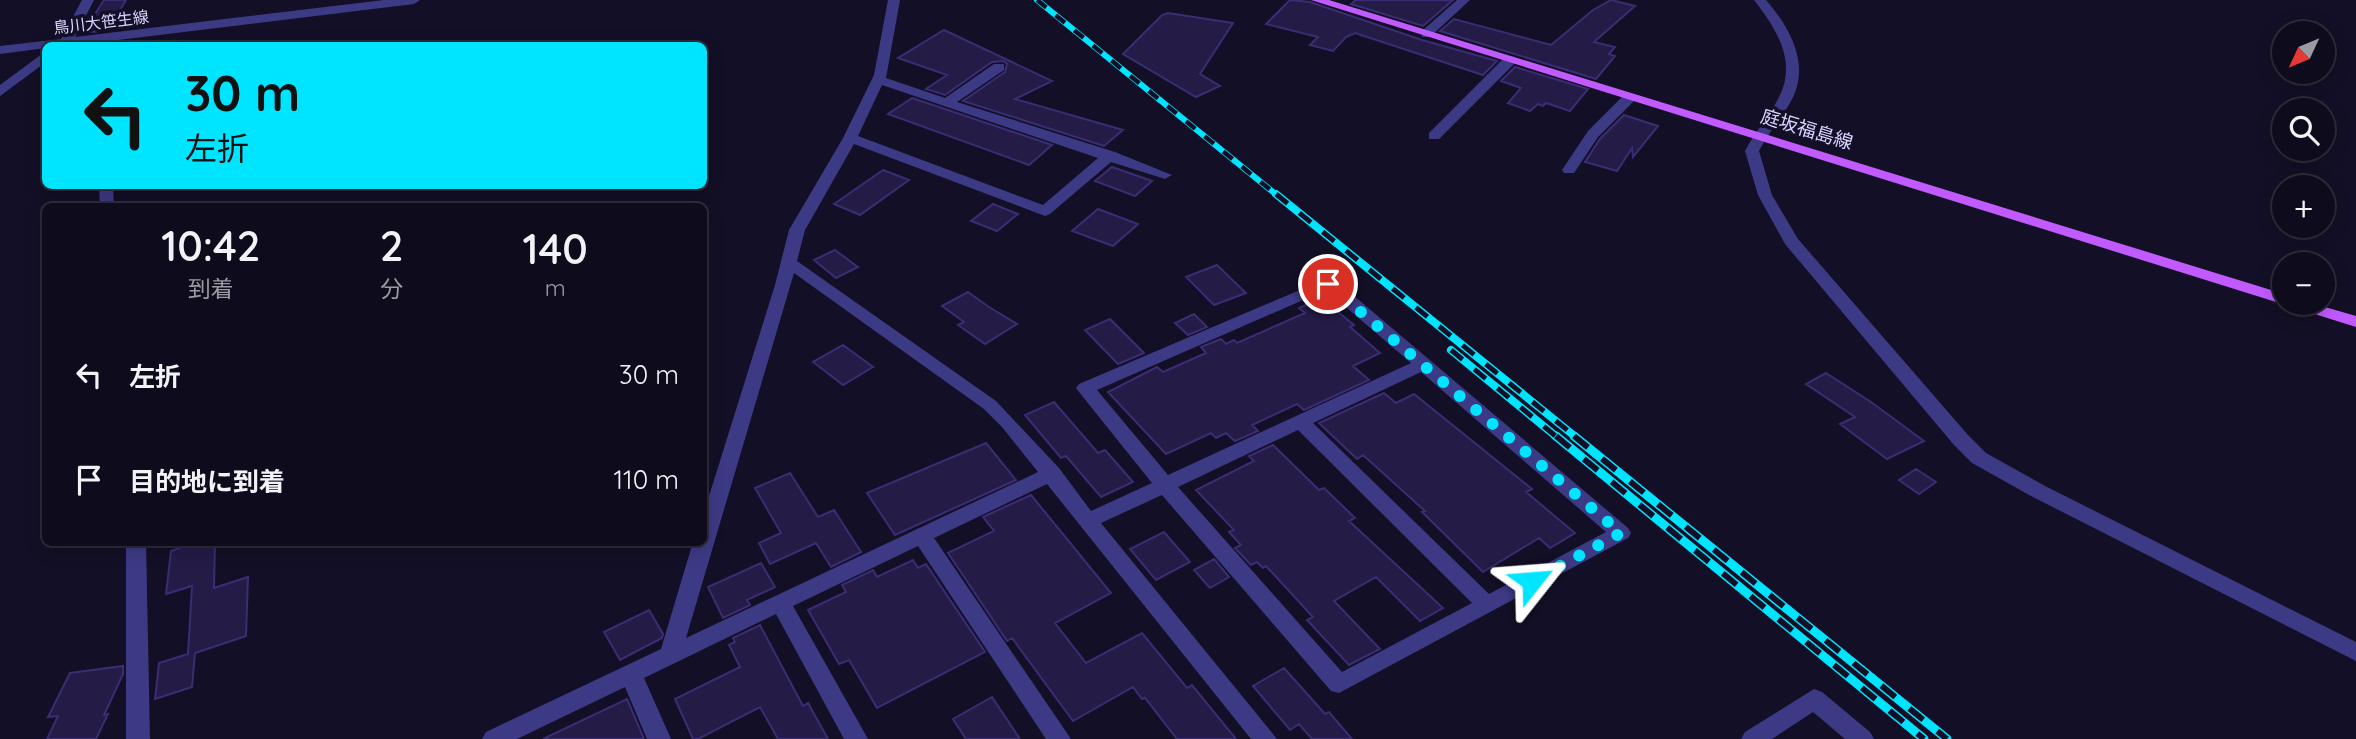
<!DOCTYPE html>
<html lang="ja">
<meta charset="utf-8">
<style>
body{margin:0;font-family:Quicksand,"Noto Sans JP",sans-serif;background:#171425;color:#f1f3f6;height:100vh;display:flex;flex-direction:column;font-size:26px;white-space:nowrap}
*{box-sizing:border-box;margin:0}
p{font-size:23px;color:#9b9ba3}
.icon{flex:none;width:38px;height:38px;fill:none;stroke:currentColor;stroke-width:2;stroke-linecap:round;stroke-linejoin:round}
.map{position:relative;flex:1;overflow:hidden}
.side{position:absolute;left:42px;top:203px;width:665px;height:343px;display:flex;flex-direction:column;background:#0e0b1c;border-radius:10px;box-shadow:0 4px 18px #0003,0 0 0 2px #2e2b3b}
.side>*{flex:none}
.top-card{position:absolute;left:42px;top:42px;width:665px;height:147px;border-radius:10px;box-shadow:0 4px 18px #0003,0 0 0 2px #2e2b3b;background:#00e5ff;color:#111;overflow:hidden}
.needle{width:46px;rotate:226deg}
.fabs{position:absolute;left:2272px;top:21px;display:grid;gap:14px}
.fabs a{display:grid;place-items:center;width:63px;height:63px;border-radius:50%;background:#0e0b1c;box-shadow:0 4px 18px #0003,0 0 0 2px #2e2b3b;font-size:35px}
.pin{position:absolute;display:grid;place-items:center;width:60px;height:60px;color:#fff;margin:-30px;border:4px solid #fff;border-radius:50%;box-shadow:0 2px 7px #0007}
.me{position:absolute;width:77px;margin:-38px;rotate:62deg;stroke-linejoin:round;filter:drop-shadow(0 0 5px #0008)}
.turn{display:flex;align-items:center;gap:24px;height:147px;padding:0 28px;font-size:32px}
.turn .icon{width:91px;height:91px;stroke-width:2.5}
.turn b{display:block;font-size:49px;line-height:60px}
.eta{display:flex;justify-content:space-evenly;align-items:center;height:119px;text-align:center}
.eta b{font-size:42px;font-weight:600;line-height:49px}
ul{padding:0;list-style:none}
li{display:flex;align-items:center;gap:21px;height:105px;padding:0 28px}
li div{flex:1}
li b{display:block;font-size:26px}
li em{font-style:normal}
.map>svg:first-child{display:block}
</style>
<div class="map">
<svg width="2356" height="739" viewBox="0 0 2356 739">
<rect width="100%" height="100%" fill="#130f26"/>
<path fill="#241b47" stroke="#3b2d73" stroke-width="2" d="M104,0H126L108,30L83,33Z
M1290,0L1310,2L1422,40L1497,61L1483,75L1355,33L1346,37L1333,51L1310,45L1318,37L1266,24Z
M1356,0H1453L1423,26L1351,4Z
M1611,0L1635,6L1594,42L1615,47L1609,54L1615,56L1596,79L1440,31L1454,19L1551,45L1593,10Z
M1168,13L1233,23L1200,74L1220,86L1196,97L1123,54L1162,15Z
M944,30L1052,81L1015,99L1123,130L1104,146L963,101L1005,72L1007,64L1004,61L992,62L945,95L926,89L947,75L898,58Z
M1515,67L1588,89L1570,111L1546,103L1543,106L1538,104L1530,111L1508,103L1521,88L1501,81Z
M912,98L1052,145L1029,165L888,114Z
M1624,115L1658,126L1633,157L1632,148L1617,171L1585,162L1600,139Z
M1112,167L1152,181L1135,196L1095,181Z
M883,170L909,180L860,215L834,204Z
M993,204L1018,214L997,231L971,221Z
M1098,209L1138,224L1113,246L1072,231Z
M835,250L858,267L836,278L814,260Z
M1217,265L1246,293L1214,305L1186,277Z
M968,292L989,307L1017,324L985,344L958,325L964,322L942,306Z
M1321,298L1354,325L1350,327L1380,353L1353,366L1369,380L1304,410L1297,404L1252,425L1258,431L1235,441L1226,433L1216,438L1211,433L1166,454L1108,392L1157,367L1163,372L1206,353L1201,347L1221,339L1226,344L1234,340L1237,343L1305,313L1299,308Z
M1194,314L1207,327L1188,335L1175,323Z
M1110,319L1144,353L1118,364L1085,330Z
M843,345L873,367L843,385L813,362Z
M1826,373L1871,402L1924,441L1887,459L1840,424L1855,417L1806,384Z
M1384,393L1396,403L1414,394L1532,489L1526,492L1575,533L1550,548L1539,538L1483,572L1422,512L1425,511L1363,455L1357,459L1319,423Z
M1054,402L1098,453L1105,450L1133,482L1101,497L1066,456L1061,458L1025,415Z
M986,443L1016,480L895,535L867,493Z
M1273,445L1319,490L1324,488L1355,518L1349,521L1443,608L1420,621L1376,577L1334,601L1380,649L1349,665L1307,620L1313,617L1266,566L1263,568L1257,562L1251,565L1235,548L1241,545L1229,532L1234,530L1196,490L1254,461L1249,456Z
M1916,469L1936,482L1919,494L1899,480Z
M790,473L818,517L834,510L861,552L831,567L816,543L770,564L759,543L781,533L755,488Z
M1031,495L1111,593L1055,623L1086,663L1142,633L1187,688L1192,685L1236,739H1177L1145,698L1142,699L1133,687L1073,721L1012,638L1007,641L948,553L994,531L983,517Z
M1164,532L1190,562L1156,580L1130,549Z
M197,542H215L214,588L248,577L246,636L195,653L192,687L155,699L159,663L188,654L192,586L166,594L171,551Z
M1214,559L1229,577L1210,588L1194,570Z
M913,560L918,568L926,564L985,652L877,708L849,660L839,664L808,610L846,592L842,585L873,570L877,577Z
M761,563L775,587L747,600L750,605L723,618L708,587Z
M649,610L663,634L662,638L620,660L604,632Z
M760,625L803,706L808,703L828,739H778L760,707L698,739H693L675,699L740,667L729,645L735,642L733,638Z
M123,666V674L104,715L108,714L96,739H47L58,716L48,717L70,673Z
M1284,668L1325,714L1329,712L1352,739H1312L1299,724L1290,730L1253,686Z
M992,697L1020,739H966L953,719Z
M627,699L644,739H543Z"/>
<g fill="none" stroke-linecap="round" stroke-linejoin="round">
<path fill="#3d3a85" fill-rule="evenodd" d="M82,0H94L75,37L384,0H420L414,4L69,46H46V48L0,54V46L61,39Z
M888,0H900L886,78L945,98L994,64H1004V70L957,102L1115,152L1172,175L1165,179L1111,162L1050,214L1045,216L854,144L805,230L797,261L996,401L1059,468L1091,511L1152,483L1079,392L1076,388L1079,384L1328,278L1334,279L1628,528L1631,533L1628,538L1339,693L1331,691L1162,495L1101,523L1277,739H1251L1047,484L934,538L1071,739H1046L918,546L793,606L868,739H844L776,614L644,678L671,739H647L625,687L517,739H482L486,732L661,649L693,542H704V512L775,285L789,230L843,138L874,75ZM882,85L1098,158L1043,205L858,136ZM794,273L984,409L1002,427L1038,472L686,638ZM1326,290L1411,363L1168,475L1097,390ZM1421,372L1606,532L1489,594L1313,423ZM1298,430L1472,603L1342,672L1178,487Z
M1457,0H1470L1430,37H1422V31Z
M1754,0H1766C1788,25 1809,61 1794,95C1785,115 1769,131 1759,151L1772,195L1798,239L1968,435L1986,453L2045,486L2356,642V661L2031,496L1972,463L1954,445L1785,244L1758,195L1745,151C1755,131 1771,115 1780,95C1797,60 1775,27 1754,0Z
M46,51V62L0,96V85Z
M1510,56L1515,57V63L1439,139H1429V133L1505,57Z
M1630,93L1637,97L1635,100L1598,137L1574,173H1564L1562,170L1588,131L1625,94Z
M99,186H113L114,206H100Z
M126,542H146L150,739H126Z
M1814,689L1822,692L1870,732L1874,739H1845L1813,712L1772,739H1741L1745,732Z"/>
<path fill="#c25bff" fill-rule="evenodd" d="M1311,0H1329L2284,294V303H2311L2356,316V327Z"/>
<g stroke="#00e5ff" stroke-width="6">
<path id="rail-far2" d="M1037,0L1278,196"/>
</g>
<g stroke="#00e5ff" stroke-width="8">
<path id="rail-far1" d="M1276,194L1577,438
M1451,350L1558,438"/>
</g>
<g stroke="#00e5ff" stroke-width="9">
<path id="rail" d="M1556,436L1924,739
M1574,436L1947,739"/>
</g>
<use href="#rail-far2" stroke="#130f26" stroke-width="4.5" stroke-dasharray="12" stroke-linecap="butt"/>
<use href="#rail-far1" stroke="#130f26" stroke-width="5" stroke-dasharray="15" stroke-linecap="butt"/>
<use href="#rail" stroke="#130f26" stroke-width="6" stroke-dasharray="18" stroke-linecap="butt"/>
</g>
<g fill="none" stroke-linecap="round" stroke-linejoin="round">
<path stroke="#00e5ff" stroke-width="12" stroke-dasharray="0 21.6" d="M1328,284L1621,533L1532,581"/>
</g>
<g text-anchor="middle" stroke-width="7" stroke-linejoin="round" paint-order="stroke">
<g font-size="16" fill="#d9d4ff" stroke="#130f26">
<text transform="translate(101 22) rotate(-7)" y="6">鳥川大笹生線</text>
</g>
<g font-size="19" fill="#d9d4ff" stroke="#130f26">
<text transform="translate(1807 129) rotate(17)" y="7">庭坂福島線</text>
</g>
</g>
</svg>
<div class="fabs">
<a><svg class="needle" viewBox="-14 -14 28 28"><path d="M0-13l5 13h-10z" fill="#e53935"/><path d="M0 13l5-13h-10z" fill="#9b9ba3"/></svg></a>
<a><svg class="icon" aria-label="search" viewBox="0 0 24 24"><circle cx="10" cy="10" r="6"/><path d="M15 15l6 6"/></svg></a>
<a>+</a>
<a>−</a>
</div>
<div class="pin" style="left:1328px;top:284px;background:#d93025"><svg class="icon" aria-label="arrive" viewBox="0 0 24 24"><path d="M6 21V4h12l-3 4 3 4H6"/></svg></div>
<svg class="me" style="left:1532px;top:581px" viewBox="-20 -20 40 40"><path d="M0-17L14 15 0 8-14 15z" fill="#00e5ff" stroke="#fff" stroke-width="4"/></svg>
<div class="top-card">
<div class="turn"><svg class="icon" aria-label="left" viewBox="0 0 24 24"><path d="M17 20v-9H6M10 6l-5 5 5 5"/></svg><div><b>30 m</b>左折</div></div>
</div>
<section class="side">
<div class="eta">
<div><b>10:42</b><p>到着</p></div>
<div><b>2</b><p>分</p></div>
<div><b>140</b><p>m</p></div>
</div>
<ul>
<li><svg class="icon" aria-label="left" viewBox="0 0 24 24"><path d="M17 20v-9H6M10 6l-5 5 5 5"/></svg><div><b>左折</b></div><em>30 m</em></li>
<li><svg class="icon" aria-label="arrive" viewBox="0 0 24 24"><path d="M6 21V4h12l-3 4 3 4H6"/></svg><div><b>目的地に到着</b></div><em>110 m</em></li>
</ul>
</section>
</div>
